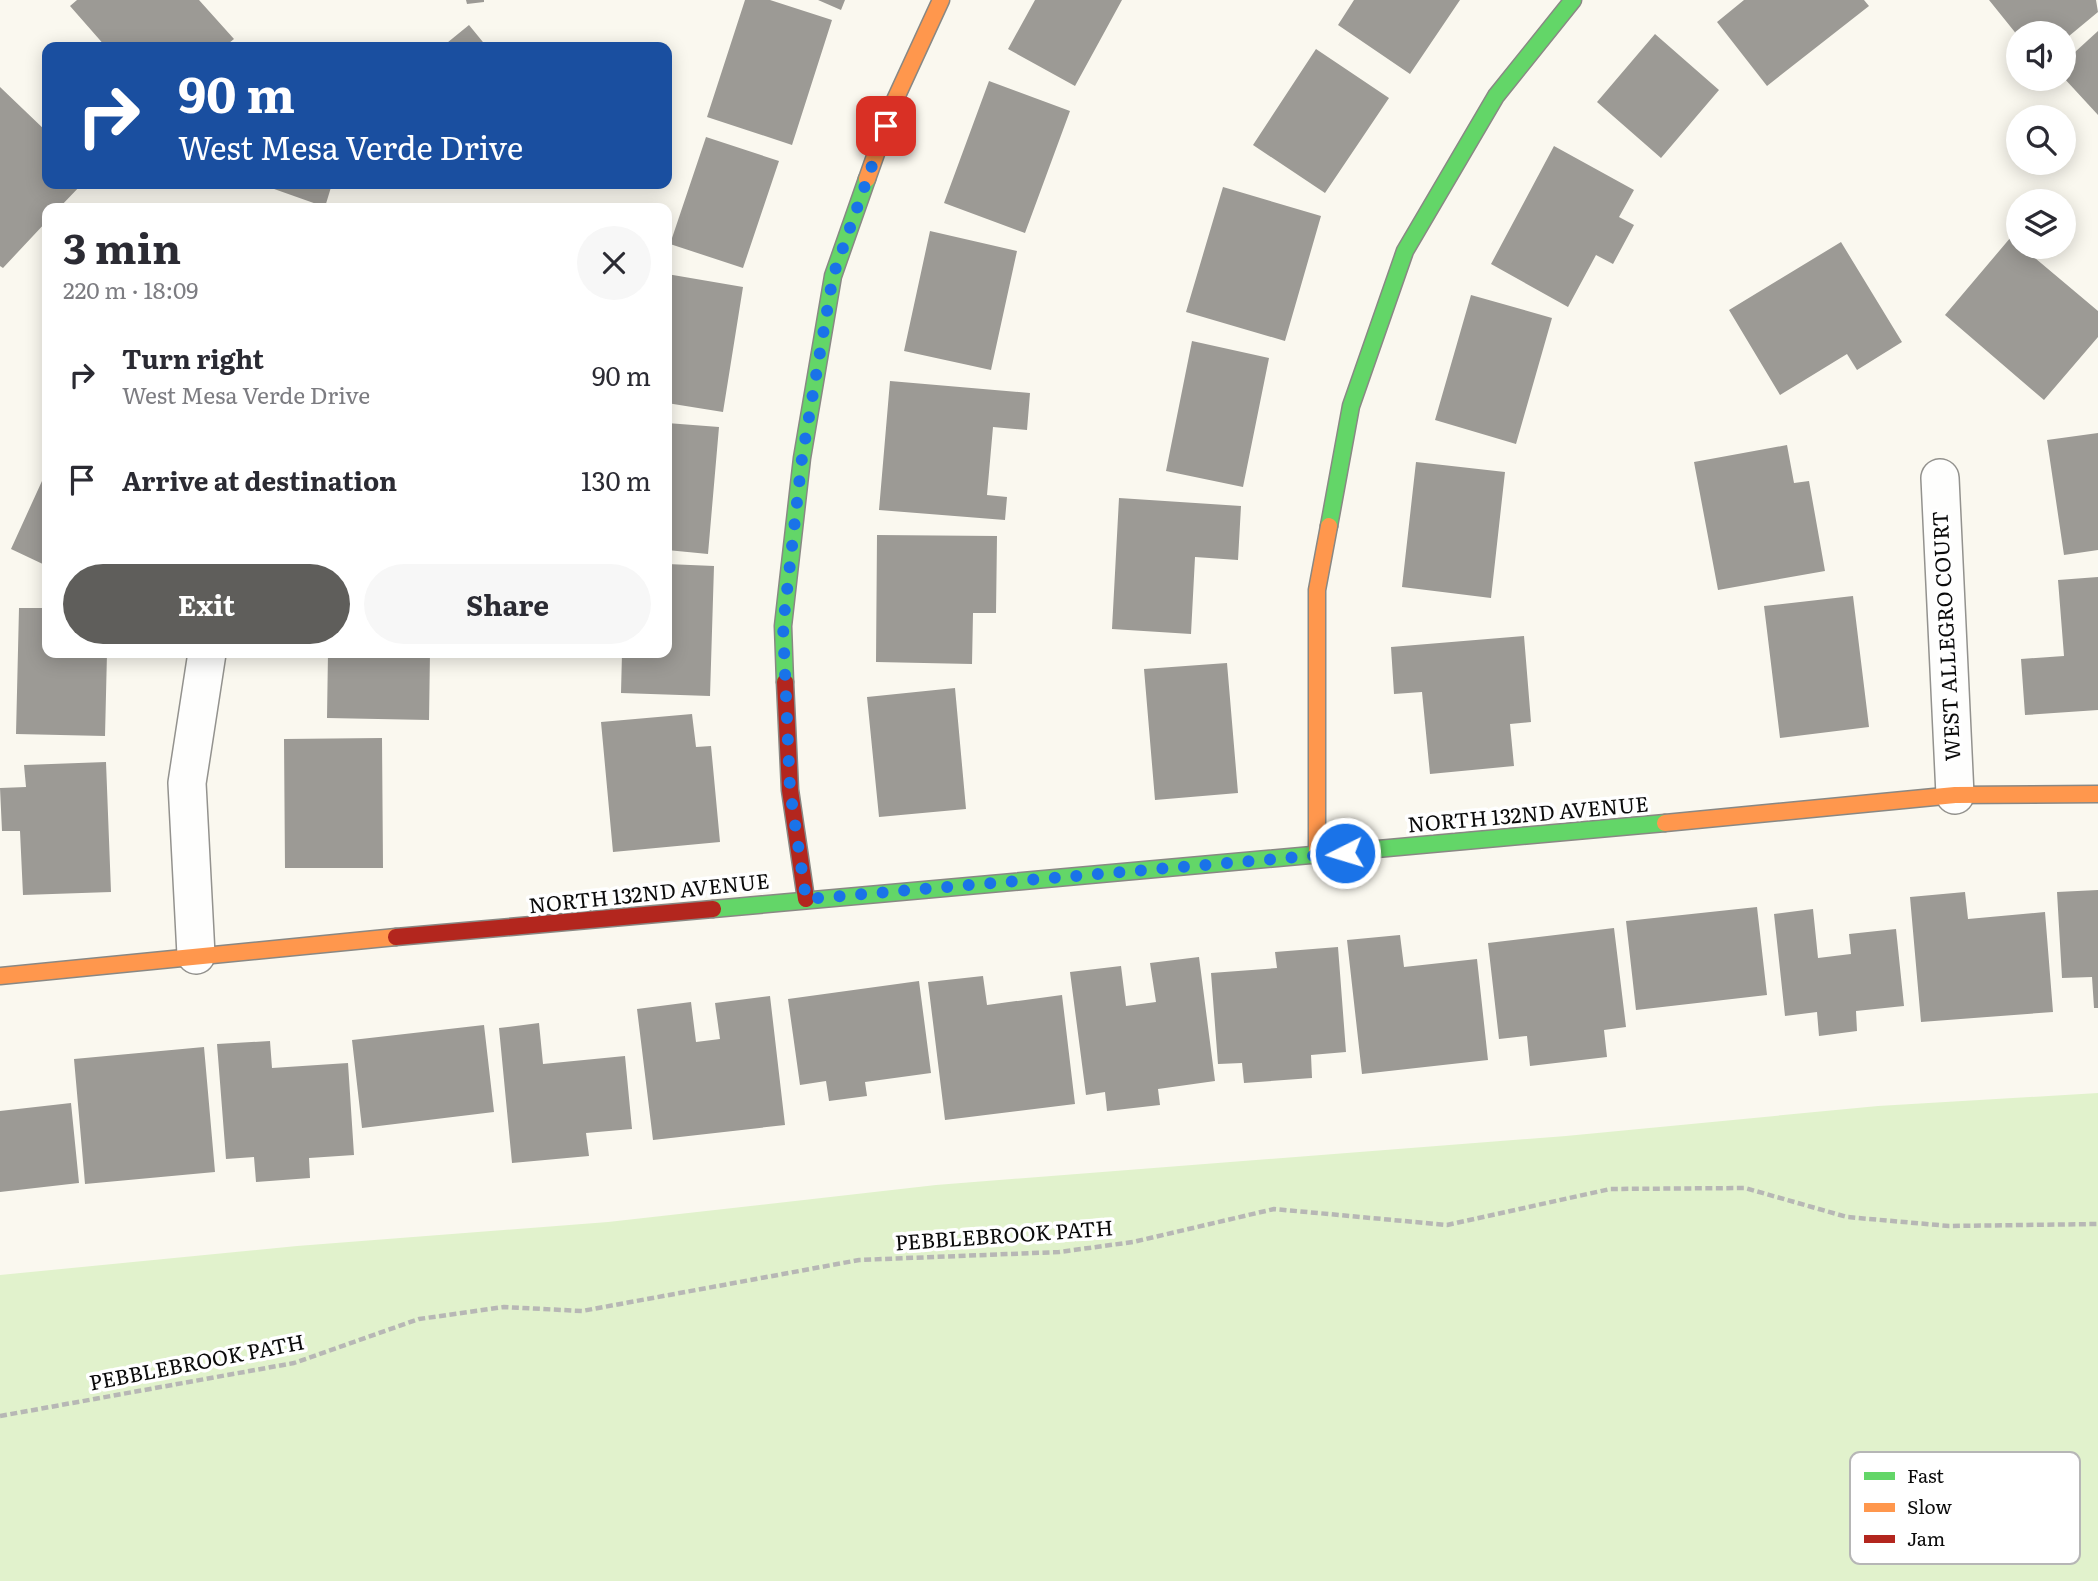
<!DOCTYPE html>
<meta charset="utf-8">
<style>
body{margin:0;font-family:Literata,serif;background:#f7f7f7;color:#2b2b33;height:100vh;display:flex;flex-direction:column;font-size:26px;white-space:nowrap}
*{box-sizing:border-box;margin:0}
p{font-size:23px;color:#7c7c81}
.icon{flex:none;width:38px;height:38px;fill:none;stroke:currentColor;stroke-width:2;stroke-linecap:round;stroke-linejoin:round}
.map{position:relative;flex:1;overflow:hidden}
.details{position:absolute;left:42px;top:203px;width:630px;height:455px;display:flex;flex-direction:column;background:#fff;border-radius:14px;box-shadow:0 4px 18px #0003}
.details>*{flex:none}
.hud{position:absolute;left:42px;top:42px;width:630px;height:147px;border-radius:14px;box-shadow:0 4px 18px #0003;background:#1a4fa0;color:#fff;overflow:hidden}
.controls{position:absolute;left:2006px;top:21px;display:grid;gap:14px}
.controls a{display:grid;place-items:center;width:70px;height:70px;border-radius:50%;background:#fff;box-shadow:0 4px 18px #0003;font-size:35px}
.pin{position:absolute;display:grid;place-items:center;width:60px;height:60px;color:#fff;margin:-30px;border-radius:14px;box-shadow:0 4px 10px #0006}
.me{position:absolute;width:77px;margin:-38px;rotate:265deg;stroke-linejoin:round;filter:drop-shadow(0 0 5px #0008)}
.turn{display:flex;align-items:center;gap:24px;height:147px;padding:0 21px;font-size:32px}
.turn .icon{width:91px;height:91px;stroke-width:2.5}
.turn b{display:block;font-size:49px;line-height:60px}
.round{display:grid;place-items:center;flex:none;width:74px;height:74px;border-radius:37px;background:#f7f7f7}
.headline{display:flex;align-items:center;justify-content:space-between;height:119px;padding:0 21px}
h1{font-size:42px;font-weight:700;line-height:52px}
.cta{display:flex;gap:14px;margin-top:auto;padding:14px 21px}
.cta a{flex:1;height:80px;border-radius:42px;background:#5f5e5b;color:#fff;font-size:28px;font-weight:700;line-height:80px;text-align:center}
.cta a+a{background:#f7f7f7;color:#2b2b33}
ul{padding:0;list-style:none}
li{display:flex;align-items:center;gap:21px;height:105px;padding:0 21px}
li div{flex:1}
li b{display:block;font-size:26px}
li em{font-style:normal}
.map>svg:first-child{display:block}
</style>
<div class="map">
<svg width="2098" height="1581" viewBox="0 0 2098 1581">
<rect width="100%" height="100%" fill="#faf8ef"/>
<path fill="#e1f2cc" d="M2098,1093V1581H0V1275L297,1246L608,1222L936,1185L1566,1136L1878,1106Z"/>
<path fill="#9c9a95" d="M77,0H199L234,39L224,47H106L70,6Z
M466,0H484V2L467,4Z
M745,0H770L832,20L792,145L707,117Z
M818,0H845L841,10Z
M1035,0H1122L1075,86L1008,49Z
M1354,0H1460L1410,74L1338,25Z
M1744,0H1864L1869,6L1767,86L1717,22Z
M1989,0H2096L2098,12L2063,41V33L2018,36Z
M469,25L487,47H442Z
M2098,31V115L2063,77V63Z
M1655,34L1719,90L1661,158L1597,102Z
M1316,49L1389,98L1325,193L1253,145Z
M989,81L1070,111L1025,233L944,203Z
M0,87L47,132V184H82L59,208H47V221L3,268L0,266Z
M706,137L779,161L743,268L670,244Z
M1554,146L1634,190L1619,217L1634,225L1613,264L1596,255L1568,307L1491,264Z
M260,184H332L325,207Z
M1223,187L1321,216L1285,341L1186,312Z
M930,231L1017,251L991,370L904,351Z
M2011,237L2018,247H2022L2098,311V337L2044,400L1945,315Z
M1841,242L1902,342L1857,370L1847,354L1780,395L1729,310Z
M667,274L743,287L723,412L667,403Z
M1471,295L1552,318L1516,444L1435,420Z
M1192,341L1269,358L1243,487L1166,471Z
M890,381L1030,393L1027,430L993,427L987,495L1007,497L1005,520L879,510Z
M667,423L719,427L708,554L667,550Z
M2098,433V550L2064,555L2047,440Z
M1787,445L1794,483L1809,481L1825,571L1718,590L1694,462Z
M1416,462L1505,472L1491,598L1402,587Z
M47,470V566L11,549Z
M1119,498L1241,506L1238,560L1195,557L1191,634L1112,629Z
M877,535L997,536L996,613H973L972,664L876,662Z
M667,564L714,566L710,696L621,693L622,653H667Z
M2098,577V710L2025,715L2021,659L2064,656L2058,580Z
M1853,596L1869,727L1780,738L1764,606Z
M19,608H47V653H107L105,736L16,734Z
M1524,636L1531,722L1510,724L1514,766L1430,774L1422,692L1394,694L1391,647Z
M328,653H430L429,720L327,718Z
M1227,663L1238,793L1155,800L1144,669Z
M955,688L966,809L879,817L867,697Z
M692,714L696,747L711,746L720,842L613,852L601,722Z
M382,738L383,868H285L284,739Z
M106,762L111,892L23,895L20,831H2L0,788L26,787L24,765Z
M2098,890V1008H2094L2092,977L2062,978L2057,892Z
M1965,892L1968,919L2045,912L2053,1012L1921,1022L1910,897Z
M1757,907L1767,995L1636,1010L1626,921Z
M1813,909L1818,958L1851,954L1849,934L1896,929L1904,1006L1856,1011L1857,1031L1819,1036L1817,1012L1785,1016L1774,914Z
M1614,928L1626,1027L1604,1030L1607,1057L1530,1066L1527,1036L1499,1039L1488,943Z
M1400,935L1404,967L1477,959L1488,1060L1362,1074L1347,940Z
M1338,947L1346,1052L1311,1055L1312,1078L1244,1083L1242,1063L1218,1064L1211,973L1277,968L1275,952Z
M1199,957L1215,1081L1158,1089L1160,1105L1107,1111L1105,1092L1086,1095L1070,972L1121,966L1126,1006L1156,1002L1150,963Z
M983,976L987,1005L1062,995L1075,1104L945,1120L928,982Z
M919,981L931,1073L865,1082L867,1096L829,1101L826,1081L800,1085L788,999Z
M770,996L785,1125L653,1140L637,1009L691,1002L696,1042L720,1039L715,1003Z
M539,1023L543,1064L625,1056L632,1129L586,1133L589,1156L512,1163L499,1028Z
M484,1025L494,1112L362,1128L352,1040Z
M270,1041L272,1068L348,1063L354,1155L309,1158L310,1178L256,1182L254,1157L226,1159L217,1044Z
M204,1047L215,1172L85,1184L74,1059Z
M71,1103L79,1183L0,1192V1111Z"/>
<g fill="none" stroke-linecap="round" stroke-linejoin="round">
<g stroke="#93928e" stroke-width="40">
<path id="street" d="M1940,478L1955,795
M196,955L187,783L207,653"/>
</g>
<g stroke="#898884" stroke-width="19">
<path id="fast" d="M1329,526L1351,406L1405,251L1496,96L1573,0
M785,682L783,626L802,458L833,276L867,179
M713,909L1665,823"/>
</g>
<g stroke="#898884" stroke-width="19">
<path id="slow" d="M867,179L895,100L941,0
M1665,823L1955,795L2098,794
M1317,856V590L1329,526
M0,976L396,937"/>
</g>
<g stroke="#898884" stroke-width="19">
<path id="jam" d="M785,682L790,790L806,899
M396,937L713,909"/>
</g>
<path stroke="#b7b7b5" stroke-width="4.5" stroke-dasharray="7 3.5" stroke-linecap="butt" d="M0,1416L294,1363L419,1319L504,1307L582,1311L859,1260L1059,1252L1133,1242L1274,1209L1447,1225L1610,1189L1745,1188L1847,1217L1949,1226L2098,1224"/>
<use href="#street" stroke="#fefefd" stroke-width="37"/>
<use href="#fast" stroke="#63d668" stroke-width="16"/>
<use href="#slow" stroke="#ff974d" stroke-width="16"/>
<use href="#jam" stroke="#b3261e" stroke-width="16"/>
</g>
<g fill="none" stroke-linecap="round" stroke-linejoin="round">
<path stroke="#1a73e8" stroke-width="12" stroke-dasharray="0 21.6" d="M886,126L833,276L802,458L783,626L790,790L806,899L1345,853"/>
</g>
<g text-anchor="middle" stroke-width="7" stroke-linejoin="round" paint-order="stroke">
<g font-size="21" fill="#0b0b0b" stroke="#fff">
<text transform="translate(1947 636) rotate(-93)" y="7">WEST ALLEGRO COURT</text>
<text transform="translate(1528 815) rotate(-5)" y="7">NORTH 132ND AVENUE</text>
<text transform="translate(649 894) rotate(-6)" y="7">NORTH 132ND AVENUE</text>
<text transform="translate(1004 1236) rotate(-4)" y="7">PEBBLEBROOK PATH</text>
<text transform="translate(197 1363) rotate(-11)" y="7">PEBBLEBROOK PATH</text>
</g>
</g>
<rect x="1850" y="1452" width="230" height="112" rx="10" fill="#fff" stroke="#b6b6b6" stroke-width="2"/>
<rect x="1864" y="1472" width="31" height="8" fill="#63d668"/>
<rect x="1864" y="1503" width="31" height="9" fill="#ff974d"/>
<rect x="1864" y="1535" width="31" height="8" fill="#b3261e"/>
<g font-size="19" fill="#0b0b0b">
<text x="1907" y="1483">Fast</text>
<text x="1907" y="1514">Slow</text>
<text x="1907" y="1546">Jam</text>
</g>
</svg>
<div class="controls">
<a><svg class="icon" aria-label="sound" viewBox="0 0 24 24"><path d="M4 9h4l5-4v14l-5-4H4zM17 9q2 3 0 6"/></svg></a>
<a><svg class="icon" aria-label="search" viewBox="0 0 24 24"><circle cx="10" cy="10" r="6"/><path d="M15 15l6 6"/></svg></a>
<a><svg class="icon" aria-label="layers" viewBox="0 0 24 24"><path d="M12 4l9 5-9 5-9-5zM3 14l9 5 9-5"/></svg></a>
</div>
<div class="pin" style="left:886px;top:126px;background:#d93025"><svg class="icon" aria-label="arrive" viewBox="0 0 24 24"><path d="M6 21V4h12l-3 4 3 4H6"/></svg></div>
<svg class="me" style="left:1345px;top:853px" viewBox="-20 -20 40 40"><circle r="17" fill="#1a73e8" stroke="#fff" stroke-width="3"/><path d="M0-11L8 9 0 5-8 9z" fill="#fff"/></svg>
<div class="hud">
<div class="turn"><svg class="icon" aria-label="right" viewBox="0 0 24 24"><path d="M7 20v-9h11M14 6l5 5-5 5"/></svg><div><b>90 m</b>West Mesa Verde Drive</div></div>
</div>
<section class="details">
<div class="headline"><div><h1>3 min</h1><p>220 m · 18:09</p></div><a class="round"><svg class="icon" aria-label="close" viewBox="0 0 24 24"><path d="M6 6l12 12M18 6L6 18"/></svg></a></div>
<ul>
<li><svg class="icon" aria-label="right" viewBox="0 0 24 24"><path d="M7 20v-9h11M14 6l5 5-5 5"/></svg><div><b>Turn right</b><p>West Mesa Verde Drive</p></div><em>90 m</em></li>
<li><svg class="icon" aria-label="arrive" viewBox="0 0 24 24"><path d="M6 21V4h12l-3 4 3 4H6"/></svg><div><b>Arrive at destination</b></div><em>130 m</em></li>
</ul>
<div class="cta"><a>Exit</a><a>Share</a></div>
</section>
</div>
